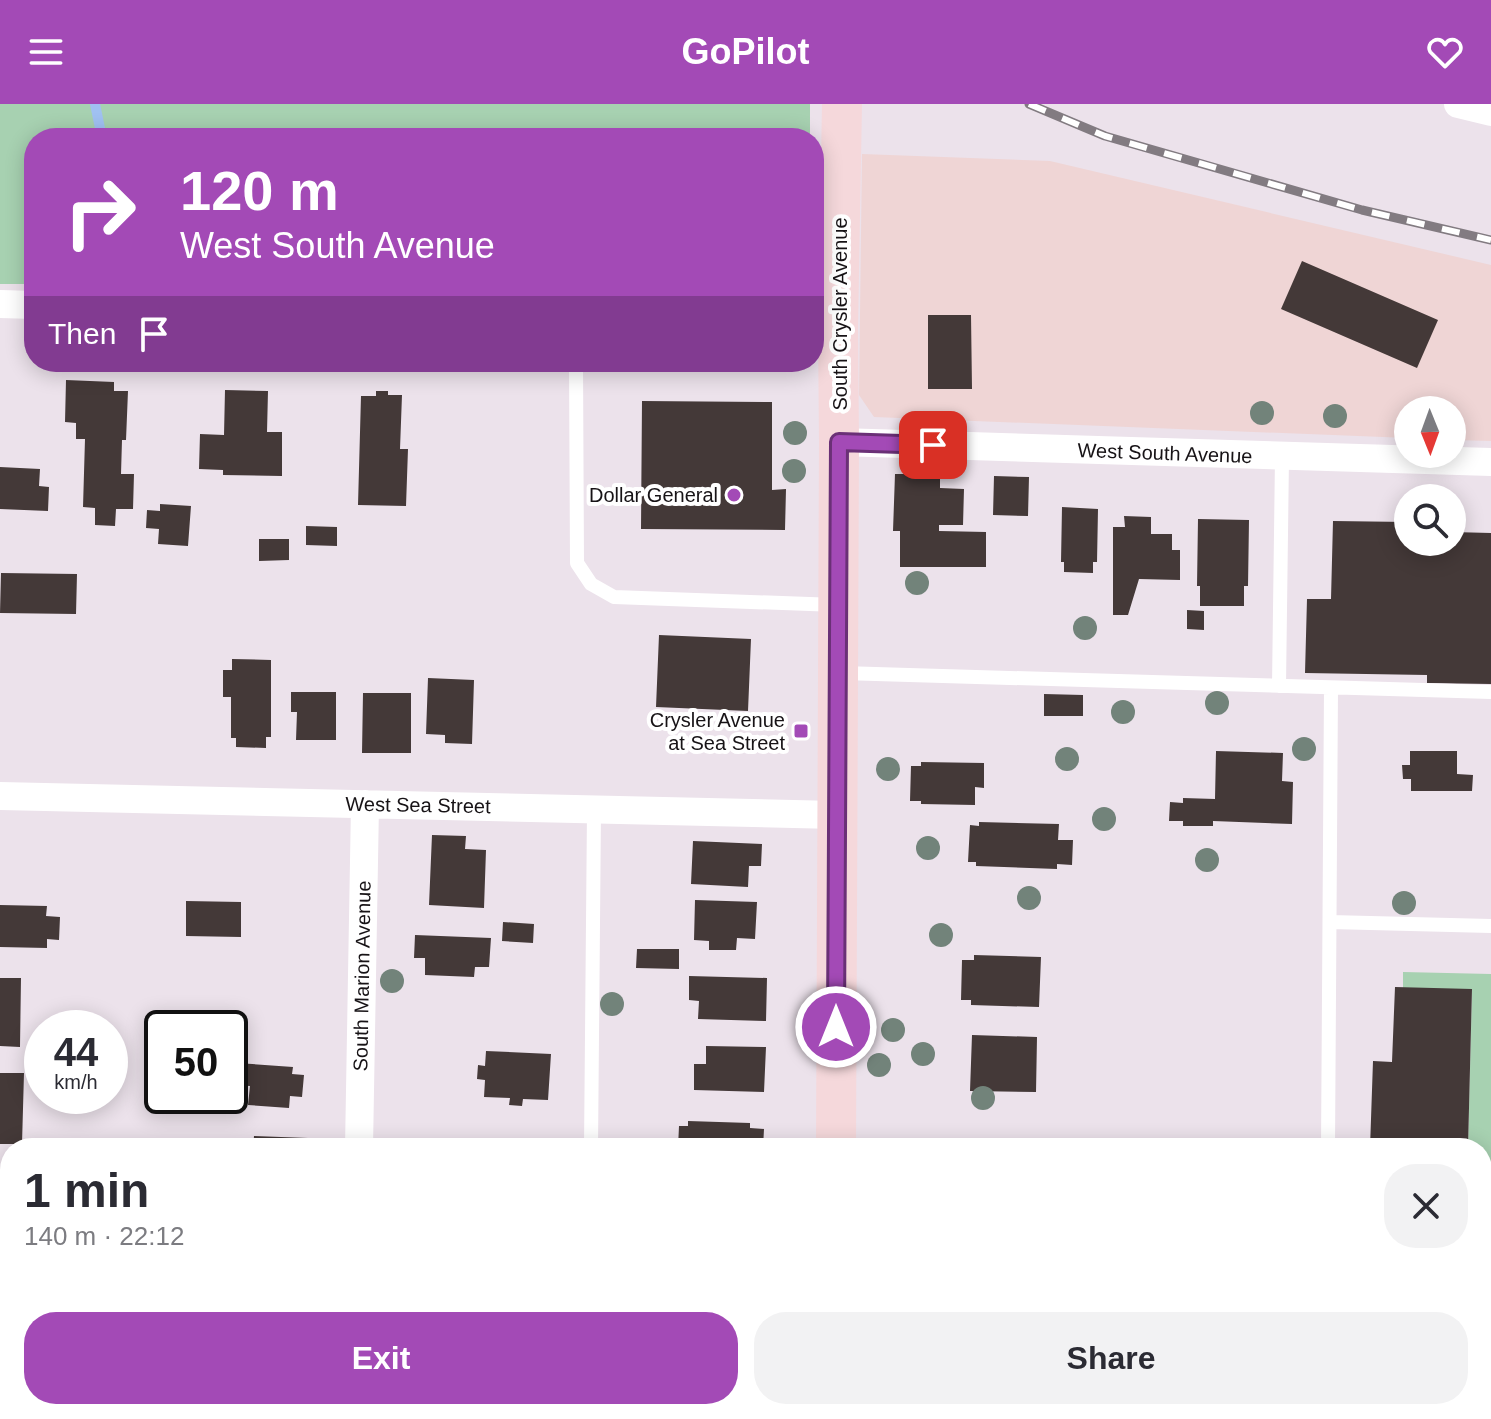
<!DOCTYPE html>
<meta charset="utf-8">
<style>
body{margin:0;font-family:Arial,sans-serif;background:#f2f2f3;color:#2b2b33;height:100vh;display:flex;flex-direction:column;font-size:30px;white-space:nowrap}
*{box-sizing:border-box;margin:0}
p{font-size:26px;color:#7c7c81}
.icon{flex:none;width:44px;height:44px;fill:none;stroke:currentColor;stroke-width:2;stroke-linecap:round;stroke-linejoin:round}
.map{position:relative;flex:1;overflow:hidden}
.panel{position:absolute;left:0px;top:1034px;width:1492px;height:282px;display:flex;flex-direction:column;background:#fff;border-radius:32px 32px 0 0;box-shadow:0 4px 20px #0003}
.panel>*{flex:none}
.banner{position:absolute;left:24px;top:24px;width:800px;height:244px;border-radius:32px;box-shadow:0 4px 20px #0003;background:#a34ab6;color:#fff;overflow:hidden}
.needle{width:52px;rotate:179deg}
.buttons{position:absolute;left:1394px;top:292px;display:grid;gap:16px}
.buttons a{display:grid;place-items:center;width:72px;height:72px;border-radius:50%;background:#fff;box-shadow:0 4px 20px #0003;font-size:40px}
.speed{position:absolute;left:24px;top:906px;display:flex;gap:16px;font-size:40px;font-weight:700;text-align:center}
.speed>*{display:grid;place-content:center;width:104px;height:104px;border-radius:50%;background:#fff;box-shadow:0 4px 20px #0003;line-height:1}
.speed small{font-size:20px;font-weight:400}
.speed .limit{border:4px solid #111;border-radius:12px;background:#fff;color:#111}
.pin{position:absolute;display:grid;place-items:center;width:68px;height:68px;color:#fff;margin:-34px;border-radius:16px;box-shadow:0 4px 12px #0006}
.me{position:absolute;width:88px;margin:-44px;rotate:0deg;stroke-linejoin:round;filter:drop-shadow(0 0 6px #0008)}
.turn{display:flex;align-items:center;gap:28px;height:168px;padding:0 24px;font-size:36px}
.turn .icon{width:104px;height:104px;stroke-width:2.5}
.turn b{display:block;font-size:56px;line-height:68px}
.then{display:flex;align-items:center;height:76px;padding:0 24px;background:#0003;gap:16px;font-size:30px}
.round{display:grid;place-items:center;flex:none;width:84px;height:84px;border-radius:32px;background:#f2f2f3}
.overview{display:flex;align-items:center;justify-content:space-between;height:136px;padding:0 24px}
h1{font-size:48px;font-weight:700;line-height:60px}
.primary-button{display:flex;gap:16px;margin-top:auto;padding:16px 24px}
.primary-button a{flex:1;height:92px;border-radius:32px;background:#a34ab6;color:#fff;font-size:32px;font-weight:700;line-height:92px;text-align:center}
.primary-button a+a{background:#f2f2f3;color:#2b2b33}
header{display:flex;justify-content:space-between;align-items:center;height:104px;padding:0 24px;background:#a34ab6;color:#fff;font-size:36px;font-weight:700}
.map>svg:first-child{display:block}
</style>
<header><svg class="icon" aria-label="menu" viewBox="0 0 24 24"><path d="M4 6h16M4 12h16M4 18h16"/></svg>GoPilot<svg class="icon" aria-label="heart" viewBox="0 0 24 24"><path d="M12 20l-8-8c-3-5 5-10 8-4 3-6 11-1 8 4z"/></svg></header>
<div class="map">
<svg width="1491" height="1315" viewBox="0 0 1491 1315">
<rect width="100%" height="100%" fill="#ece2eb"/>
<path fill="#efd5d5" d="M862,50L1050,57L1491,161V337L1452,336V306H1408V334L874,313L859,291Z"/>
<path fill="#a7d1b1" d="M0,0H810V34H34V180H0Z
M1403,868L1491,870V1133H1482V1044H1468L1472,886L1403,884Z"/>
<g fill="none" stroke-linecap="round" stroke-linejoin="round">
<path stroke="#a0c1f2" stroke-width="10" d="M95,0L102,34"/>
</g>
<path fill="#443938" d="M1302,157L1438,216L1417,264L1281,205Z
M928,211H971L972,285H928Z
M66,276L114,278V287H128L126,336H122L121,370H134L133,405H116L115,422L95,421V404L83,403L85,335H76V319L65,318Z
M225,286L268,287L267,328H282V372L223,371V366L199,365L200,330L224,331Z
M376,287H388V291H402L400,345H408L406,402L358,401L361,292H376Z
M642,297L772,298V386L786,385L785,426L641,425Z
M0,363L40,365L39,382L49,383L48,407L0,405Z
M895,370H940V384L964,385L963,421H939V427L986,428V463H900V427H893Z
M994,372L1029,373L1028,412L993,411Z
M160,400L191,402L188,442L158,440L159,425L146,424L147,406L160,407Z
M1062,403L1098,405L1097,458H1093V469L1064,468V458H1061Z
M1124,412L1151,413V430H1172V446H1180V476L1139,475L1128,511H1113V423H1125Z
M1198,415L1249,416L1248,482H1244V502H1200V482H1197Z
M1333,417L1408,418V438H1452V428L1491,429V580L1427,579V571L1305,569L1307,495H1331Z
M306,422L337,423V442L306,441Z
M259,435H289V456L259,457Z
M1,469L77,470L76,510L0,509Z
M1187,506L1204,507V526L1187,525Z
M659,531L751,535L748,607L656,603Z
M232,555L271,556V633H266V644L236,643V634H231V593H223V566H232Z
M428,574L474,576L472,640L445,639V631L426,630Z
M291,588H336V636H296L297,608H291Z
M363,589H411V649H362Z
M1044,590L1083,591V612H1044Z
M1216,647L1283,649L1282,677L1293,678L1292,720L1213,717V722H1183V717H1169L1170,698L1183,699V694L1215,695Z
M1410,647H1457V670L1473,671L1472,687H1411V675H1403L1402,661H1410Z
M921,658L984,659V684L975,683V701L921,700V697H910L911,662H921Z
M979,718L1059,720L1058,736H1073L1072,761L1057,760V765L976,762V758H968L970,721L979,722Z
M432,731L466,732L465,745L486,746L484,804L429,801Z
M693,737L762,740L761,762H749L748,783L691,780Z
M695,796L757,798L755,835L737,834L736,846H709V837L694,836Z
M186,797L241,798V833L186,832Z
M0,801L47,802L46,812L60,813L59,836L47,835V844L0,843Z
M503,818L534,820L533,839L502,837Z
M415,831L491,834L489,863H475L474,873L425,871V854H414Z
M637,845H679V865L636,864Z
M974,851L1041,853L1039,903L971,901V896H961L962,856H974Z
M689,872L767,874L766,917L698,915L699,897L689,896Z
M0,874H21L20,943L0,942Z
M1395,883L1472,885L1468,1044H1370L1373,957L1392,958Z
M972,931L1037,933L1036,988L970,987Z
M706,942L766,943L764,988L694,986V960H706Z
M486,947L551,950L548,996L523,995L522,1002L509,1001L510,994L484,993L485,976L477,975L478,961L485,962Z
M237,959L293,963L292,970L304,971L302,993L290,992L289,1004L248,1001L250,982L235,981Z
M0,969H24L22,1040H0Z
M688,1017L750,1019V1024L764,1025L763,1044H678L679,1022H688Z
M254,1032L308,1034V1044H253Z
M0,1078H10V1110H0Z
M0,1118H9V1147H0Z
M1482,1163H1491V1298H1482Z
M887,1306H968V1315H887Z
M988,1306H1068V1315H988Z
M1087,1306H1167L1166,1315H1087Z
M1225,1306H1253V1311L1225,1310Z"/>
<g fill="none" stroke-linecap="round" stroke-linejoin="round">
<path stroke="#fff" stroke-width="14" d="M576,258L577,459L591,480L614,493L837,501
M842,569L1491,588
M1279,582L1282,353
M1330,818L1491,822
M591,1044L594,706
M1328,1044L1331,584
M588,1315V1306
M1327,1315V1306"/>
<path stroke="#fff" stroke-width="28" d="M1458,0L1491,8
M0,200L34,201
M839,338L1491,358
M0,692L836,711
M359,1044L365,700
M0,1299H10
M168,1306L377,1315"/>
<path stroke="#f5d8db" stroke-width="40" d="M836,1044L839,338L838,225L842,0
M835,1315V1306"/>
<g stroke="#827b81" stroke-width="9">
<path id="rail" d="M1029,0L1105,32L1362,106L1491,136"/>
</g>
<use href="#rail" stroke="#fff" stroke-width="6" stroke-dasharray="18" stroke-linecap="butt"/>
</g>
<g fill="#72837a">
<circle cx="1262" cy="309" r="12"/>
<circle cx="1335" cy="312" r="12"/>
<circle cx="795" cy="329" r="12"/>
<circle cx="794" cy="367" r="12"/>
<circle cx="917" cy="479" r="12"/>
<circle cx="1085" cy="524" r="12"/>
<circle cx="1217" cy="599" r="12"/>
<circle cx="1123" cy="608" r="12"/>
<circle cx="1304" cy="645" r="12"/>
<circle cx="1067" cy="655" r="12"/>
<circle cx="888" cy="665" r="12"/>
<circle cx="1104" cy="715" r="12"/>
<circle cx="928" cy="744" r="12"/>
<circle cx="1207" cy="756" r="12"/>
<circle cx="1029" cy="794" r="12"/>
<circle cx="1404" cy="799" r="12"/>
<circle cx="941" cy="831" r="12"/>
<circle cx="392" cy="877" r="12"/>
<circle cx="612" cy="900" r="12"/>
<circle cx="893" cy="926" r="12"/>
<circle cx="923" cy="950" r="12"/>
<circle cx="879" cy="961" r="12"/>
<circle cx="983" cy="994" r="12"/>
</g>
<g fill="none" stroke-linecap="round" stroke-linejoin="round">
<g stroke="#6a3076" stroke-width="20">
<path id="route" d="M836,923L839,338L933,341"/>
</g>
<use href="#route" stroke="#a34ab6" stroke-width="14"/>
</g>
<g fill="#a34ab6" stroke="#fff" stroke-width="3">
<circle cx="734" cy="391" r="8"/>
<rect x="793" y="619" width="16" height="16" rx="4"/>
</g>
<g text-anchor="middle" stroke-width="8" stroke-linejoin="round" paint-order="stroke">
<g font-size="20" fill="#171316" stroke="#fff">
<text transform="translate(840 210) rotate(-90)" y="7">South Crysler Avenue</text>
<text transform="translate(1165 349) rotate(2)" y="7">West South Avenue</text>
<text transform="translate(418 701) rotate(1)" y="7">West Sea Street</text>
<text transform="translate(362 872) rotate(-89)" y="7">South Marion Avenue</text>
</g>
<g font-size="20" fill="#171316" stroke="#fff" text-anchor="end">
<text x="718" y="398">Dollar General</text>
<text x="785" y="623">Crysler Avenue<tspan x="785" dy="23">at Sea Street</tspan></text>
</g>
</g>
</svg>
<div class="buttons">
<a><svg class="needle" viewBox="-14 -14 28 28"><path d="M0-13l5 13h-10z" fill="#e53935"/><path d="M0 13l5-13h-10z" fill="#7c7c81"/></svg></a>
<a><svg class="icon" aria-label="search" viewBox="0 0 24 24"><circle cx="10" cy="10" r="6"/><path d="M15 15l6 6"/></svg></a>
</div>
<div class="speed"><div>44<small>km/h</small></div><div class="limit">50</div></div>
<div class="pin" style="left:933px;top:341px;background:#d93025"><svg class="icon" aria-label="arrive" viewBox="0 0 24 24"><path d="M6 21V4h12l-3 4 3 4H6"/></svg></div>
<svg class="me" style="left:836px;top:923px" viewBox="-20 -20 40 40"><circle r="17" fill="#a34ab6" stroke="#fff" stroke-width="3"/><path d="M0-11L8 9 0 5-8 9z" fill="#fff"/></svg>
<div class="banner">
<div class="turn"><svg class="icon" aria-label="right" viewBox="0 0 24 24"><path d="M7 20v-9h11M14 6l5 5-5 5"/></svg><div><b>120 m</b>West South Avenue</div></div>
<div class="then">Then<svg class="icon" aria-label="arrive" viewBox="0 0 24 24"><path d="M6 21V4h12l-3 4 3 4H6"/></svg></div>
</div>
<section class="panel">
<div class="overview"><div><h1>1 min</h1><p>140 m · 22:12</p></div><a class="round"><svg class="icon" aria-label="close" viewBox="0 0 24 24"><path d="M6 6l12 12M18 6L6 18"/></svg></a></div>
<div class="primary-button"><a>Exit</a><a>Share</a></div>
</section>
</div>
